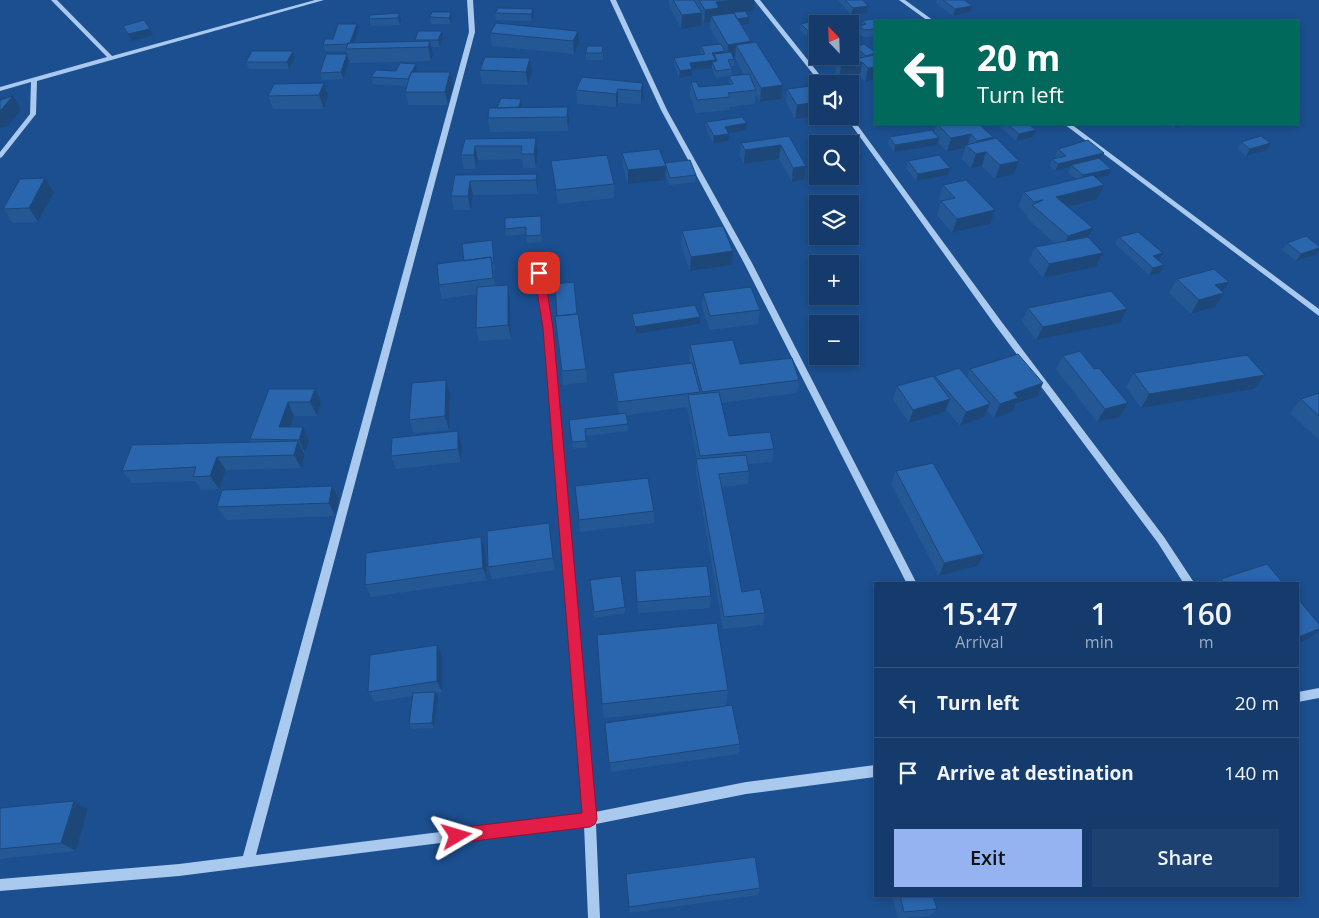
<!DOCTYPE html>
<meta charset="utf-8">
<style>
body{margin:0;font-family:"Open Sans",sans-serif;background:#1d4271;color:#f1f3f6;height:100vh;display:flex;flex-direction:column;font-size:19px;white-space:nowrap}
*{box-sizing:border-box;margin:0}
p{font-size:16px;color:#9dadc1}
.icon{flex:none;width:28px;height:28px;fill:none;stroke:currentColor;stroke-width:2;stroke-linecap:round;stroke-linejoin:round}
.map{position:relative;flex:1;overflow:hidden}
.details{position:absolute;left:874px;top:582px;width:425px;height:315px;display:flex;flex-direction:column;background:#143b6b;border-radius:0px;box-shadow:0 2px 8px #0003,0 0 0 1px #33557e}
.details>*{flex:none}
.hud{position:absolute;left:874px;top:20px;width:425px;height:105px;border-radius:0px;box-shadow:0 2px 8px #0003,0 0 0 1px #33557e;background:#00695c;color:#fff;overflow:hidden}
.needle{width:32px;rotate:337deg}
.controls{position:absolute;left:809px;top:15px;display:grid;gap:10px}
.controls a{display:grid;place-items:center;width:50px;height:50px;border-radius:0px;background:#143b6b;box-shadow:0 2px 8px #0003,0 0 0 1px #33557e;font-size:25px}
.pin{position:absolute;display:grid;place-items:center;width:42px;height:42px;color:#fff;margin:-21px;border-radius:10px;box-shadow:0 2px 8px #0006}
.me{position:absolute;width:55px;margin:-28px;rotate:83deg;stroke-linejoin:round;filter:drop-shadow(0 0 4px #0008)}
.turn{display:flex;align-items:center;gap:18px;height:105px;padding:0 20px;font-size:22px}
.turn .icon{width:65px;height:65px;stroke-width:2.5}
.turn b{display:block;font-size:35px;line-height:42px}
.eta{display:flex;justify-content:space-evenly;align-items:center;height:85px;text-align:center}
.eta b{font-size:30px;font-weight:600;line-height:35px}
.action{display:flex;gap:10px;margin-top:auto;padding:10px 20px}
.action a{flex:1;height:58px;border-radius:0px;background:#95b2f1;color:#111;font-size:20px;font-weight:600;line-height:58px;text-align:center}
.action a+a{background:#1d4271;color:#f1f3f6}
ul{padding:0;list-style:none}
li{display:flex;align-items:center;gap:15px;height:70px;padding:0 20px;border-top:1px solid #33557e}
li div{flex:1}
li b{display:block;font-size:19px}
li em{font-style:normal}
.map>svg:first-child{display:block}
</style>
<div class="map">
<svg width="1319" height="918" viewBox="0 0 1319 918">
<rect width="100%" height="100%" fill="#1b4f8f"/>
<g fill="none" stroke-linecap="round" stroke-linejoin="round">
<path fill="#a9c9ee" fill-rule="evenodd" d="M51,0H57L112,56L315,0H324L37,81L36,114L2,157L0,158V152L30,114L31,82L0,91V87L107,57Z
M467,0H473L475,32L256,855L584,814L544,328L535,273L539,271L543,273L552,328L595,812L746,782L875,765V777L746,794L596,824L600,918H588L584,825L179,876L0,891V879L179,864L243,856L469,32Z
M610,0H616L667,110L752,263L917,584H907L744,263L661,110Z
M754,0H760L827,84H821Z
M899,0H905L934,21H928Z
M850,115L1001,321L1164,537L1195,584H1184L1158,543L995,325L845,116H850Z
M1064,124H1071L1319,309V316Z
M1319,688V698L1298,702V692Z"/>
</g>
<path fill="#245895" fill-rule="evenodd" d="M669,0H754V11L746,12L749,17V24L741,25L751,43L783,85L781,99L760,102L756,95L755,104L729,107V110L696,113L690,96L691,82L699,87L729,84V76L716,78L712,68L692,70V76L679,78L674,64V58L701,54L700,53L701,46L719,44L710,29V22L704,23L702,18L701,26L681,29L669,5ZM734,57H735V58L744,75L732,76V69L731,66H734Z
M838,0H863L868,6L867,13L851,15L840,2V1L839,2Z
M937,0H965L972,6L970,12L953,16L936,3Z
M533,9L534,15L532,21L496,20L495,13Z
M451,12L452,19L451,24H431L430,17Z
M399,13L401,20L400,25L371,26L369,19Z
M826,18L807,37L800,30L801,24Z
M862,21L875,22V42L873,40L874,36L863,37L858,32L859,26L861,25Z
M358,31L354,43L415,41V40L443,38L440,47H431L433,54L431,61L350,63L346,51H325L323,45L333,39Z
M578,31L579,44L574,54L492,46L490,33Z
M855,47L875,52L865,82L860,76L839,80L835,76L837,62L859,58L853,54Z
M293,51L295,58L289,69H249L246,62Z
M603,52V60H586V53Z
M347,54L349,61L343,79L322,80L320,73Z
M416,64L417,71V72L453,86L448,105H409L405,92L407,86L373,84L371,77L396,71Z
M480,70L532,71L528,85L482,84Z
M324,83L328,97L324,109H273L268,96Z
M643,83L644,96L641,104L618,103L616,107L577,104L576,90Z
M818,85V116L795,119L786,102L787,89Z
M522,106V107H568L569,120L568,131L490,132L488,118L497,108Z
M706,122L746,130L728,133V141L713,143L706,129Z
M924,124H979L993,137L992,139L1019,161L1014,174L995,179L982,166L971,168L962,159L965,148L947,152L938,142L937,145L894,152L888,144L889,137L934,132L936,126L927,127Z
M998,124H1028L1036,130L1033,137L1016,141L998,125Z
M1169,124H1189L1174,128Z
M789,136L806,166L804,180L792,182L779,159L744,164L740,157L741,143Z
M536,138L538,152L536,168H523L522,159L478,160L476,169H464L461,155L465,139Z
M1241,142L1267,150L1246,156L1237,149Z
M1058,149L1104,153L1101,159L1108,176L1096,179L1097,199L1067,206L1088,237L1103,253L1096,267L1043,278L1029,261L1035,247L1055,244L1027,218L1028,216L1018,206L1024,192L1076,179L1068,172L1070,167L1055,171L1050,166L1052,159L1057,158L1055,156Z
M622,153L665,163L696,175L695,182L669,185L665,173V180L628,184L623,167Z
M551,161L614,184V198L558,204Z
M908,161L950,168L948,175L916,181L906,168Z
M537,174L538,188V194L473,195L470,210H454L451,196L455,175Z
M45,178L54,192L38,222L13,223L3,209Z
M943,185L990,224L952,233L937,215L941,201H942L939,199Z
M541,216L542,242L527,243L526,234L506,236L505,229Z
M682,231L733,251L732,265L690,271L681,245Z
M1119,237L1159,260L1164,265L1160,273L1149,275L1115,244Z
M1287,243L1319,246V250L1316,255L1296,261L1282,250Z
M493,247L495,270H493L495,286L508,285L510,299L511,339L479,341L476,328L477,294L442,299L439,285L464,261Z
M1177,279L1222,292L1215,307L1191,314L1169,293Z
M703,293L760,310L758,324L710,330L702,307Z
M1028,308L1120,323L1036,340L1022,321Z
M632,314L700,317V324L636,334L632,321Z
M555,316L586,369L587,382L563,385Z
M690,345L740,364L799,380L797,393L721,403L729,436L774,449L772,462L748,464L749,471L748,484L722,487L742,592L765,613L763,625L723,629L696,473V459H697L687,407L627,415L628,431L586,436L587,447L573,449L569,420L619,414L614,386L613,373L691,363L689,359Z
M1063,356L1094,369L1120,417L1097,422L1056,369Z
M970,369L1037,397L1016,403L1012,412L994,418L987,410L984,417L960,426L946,409L945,412L909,423L893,399L897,386L934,377L935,376L967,377Z
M1134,373L1254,389L1141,408L1126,387Z
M446,380L450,394L449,430L414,433L409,420Z
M269,389H315L321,403L317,416H294L290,427H303L309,441L305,453H304L305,455L301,468L226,470L219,489L201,490L195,481L132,483L122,471L252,443L250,439Z
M1319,393V440L1290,413L1301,399Z
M458,431L462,445L461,462L396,469L391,456Z
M896,471L977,566L939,576L891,484Z
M332,486L339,498L335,516L226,520L217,507Z
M575,486L654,511V523L580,532Z
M551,536L555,570L492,579L488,567Z
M481,537L485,549L487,580L371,597L365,585Z
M635,571L711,596L710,608L638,613Z
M1221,579L1284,584H1217Z
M590,580L625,607V613L594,618Z
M442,656V692L435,693L438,698L434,728L412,729L409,724L413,696L375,702L368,692Z
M728,690L726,706L604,718L602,704Z
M605,723L740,744L738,754L611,772Z
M74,801L88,809L76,851L0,859V808Z
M626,874L760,888L758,895L630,913Z
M892,896H933L937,909L930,916L898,918Z"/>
<path fill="#1d4779" d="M737,0H754V11L711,16L710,22L704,23L705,10L716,2Z
M868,6L867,13L851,15L853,8Z
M972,6L970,12L953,16L955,9Z
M533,9L534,15L532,21L531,14Z
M451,12L452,19L451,24L449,18Z
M399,13L401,20L400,25L398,18Z
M702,13L701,26L681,29L682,15Z
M749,17V24L733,26V20Z
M357,24L358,31L352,49L350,44Z
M150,29L153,35L132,41L128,34Z
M818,29V35L807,37L808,31Z
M442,31L443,38L440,47L438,40Z
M578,31L579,44L574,54L573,41Z
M430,41L433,54L431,61L428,47Z
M751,41L750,55L736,45L735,57L727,58L728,45Z
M293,51L295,58L289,69L287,62Z
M725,51V58L714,54V59L712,53Z
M347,54L349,61L343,79L341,72Z
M530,58L532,71L528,85L526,72Z
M716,60L715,67L712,62V68L692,70V76L679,78L680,71L690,63Z
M862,62L860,76L839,80L841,66Z
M416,64L417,71L409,86L408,79Z
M875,67V79L865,82L868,68Z
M450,72L453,86L448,105L445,92Z
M324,83L328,97L324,109L319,95Z
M643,83L644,96L641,104V91Z
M783,85L781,99L760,102L761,88Z
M618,89V103L616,107V94Z
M13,96L21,110L8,126L0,128V111Z
M521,99L522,106L519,117L518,110Z
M818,102V116L795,119L797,105Z
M568,107L569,120L568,131L567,117Z
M747,123L746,130L724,134L725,127Z
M928,124H936V126L927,127Z
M1176,124H1189L1174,128Z
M1036,130L1033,137L1016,141L1019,134Z
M729,134L728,141L713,143L714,136Z
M971,134L967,146L966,145L965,148L947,152L951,138Z
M993,137L988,151L974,152L977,141Z
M536,138L538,152L536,168L534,154Z
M939,138L937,145L894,152L895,145Z
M1271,143L1267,150L1246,156L1250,149Z
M781,145L779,159L744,164L745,150Z
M475,146L478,160L476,169L474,155Z
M986,152L982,166L971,168L976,154Z
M1104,153L1100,160L1071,165L1070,167L1055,171L1058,164Z
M862,154L861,161L850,163V156Z
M1019,161L1014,174L995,179L1000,165Z
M666,166L665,180L628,184V170Z
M806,166L804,180L792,182L793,168Z
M950,168L948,175L916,181L918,174Z
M1111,169L1108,176L1080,182L1083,175Z
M537,174L538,188V194L536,180Z
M45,178L54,192L38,222L29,208Z
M470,181L473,195L470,210L468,196Z
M1104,185L1097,199L1050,211L1056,197Z
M995,210L990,224L952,233L957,219Z
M1093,228L1086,242L1062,250L1068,236Z
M1319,248V250L1316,255L1296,261L1301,254Z
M733,251L732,265L690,271L691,257Z
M1103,253L1096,267L1043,278L1049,264Z
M1163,253L1159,260L1149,263L1153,256Z
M1164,265L1160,273L1149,275L1153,268Z
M1229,282L1221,294L1224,293L1215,307L1191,314L1199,300L1215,285Z
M508,285L510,299L511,339L508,325Z
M1127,309L1120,323L1036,340L1043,327Z
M700,317V324L636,334L635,327Z
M1265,375L1254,389L1141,408L1149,394Z
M446,380L450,394L449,430L445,416Z
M1043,383L1037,397L1016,403L1012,412L994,418L1000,404L1014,393Z
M315,389L321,403L317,416L310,402Z
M950,399L945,412L909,423L913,410Z
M288,402L294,416L286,440L279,427Z
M1128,403L1120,417L1097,422L1105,409Z
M990,404L984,417L960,426L966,412Z
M303,427L309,441L305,453L299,440Z
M458,431L462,445L461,462L458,449Z
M298,441L305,455L301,468L294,455Z
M217,457L226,470L219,489L210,476Z
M332,486L339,498L335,516L329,503Z
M549,523L551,536L555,570L553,558Z
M481,537L485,549L487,580L483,568Z
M984,554L977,566L939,576L944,563Z
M1319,629V631L1308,639L1298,643V637Z
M437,645L442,656V692L437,681Z
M435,692L438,698L434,728L432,723Z
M74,801L88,809L76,851L61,843Z"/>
<path fill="#2a66ad" stroke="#1d4779" d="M673,0H694L702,13L682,15Z
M699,0H737L716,2L719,8L705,10Z
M845,0H863L868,6L853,8Z
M943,0H965L972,6L955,9Z
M498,8L533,9L531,14L495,13Z
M745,11L749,17L737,19L734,13H729Z
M432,12H451L449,18L430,17Z
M399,13L398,18L369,19L370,15Z
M734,13L751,41L728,45L711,16Z
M826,18L832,24H818V29L808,31L801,24Z
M872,19L875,22V29L864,30L859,26L866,24L862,21Z
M144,20L150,29L128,34L123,26Z
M496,23L578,31L573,41L490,33Z
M338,24H357L350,43H348V44L323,45L325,39H333Z
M418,31H442L438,40H415Z
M430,41L428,47L346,49L348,43Z
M756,42L783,85L761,88L736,45Z
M721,44L725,51L712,53L716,60L690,63L692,69L680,71L674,58L705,54L701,46Z
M864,44L875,52V53L866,56L855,47Z
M587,46H603L602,53H586Z
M252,51H293L287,62H246Z
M731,52L734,59L728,60L732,69L716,71L712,62L717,61L714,54Z
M326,54H347L341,72L320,73Z
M875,55V67L868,68L862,62L841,66L837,62Z
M485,57L530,58L526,72L480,70Z
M400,63L416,64L408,79L371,77L376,70L396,71Z
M411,72H450L445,92H405Z
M749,74L756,90L728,93L730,97L697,100L691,82H697L699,87L733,84L729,76Z
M582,77L643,83L641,91L618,89L616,94L576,90Z
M324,83L319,95L268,96L274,84Z
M818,85V102L797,105L787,89Z
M13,96L0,111V100Z
M501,98L521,99L519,107L497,108Z
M568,107L567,117L488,118L489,108Z
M742,117L747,123L725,127L729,134L714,136L706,122Z
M937,124H979L993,137L977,141L971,134L951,138Z
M1007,124H1028L1036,130L1019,134Z
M932,130L939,138L895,145L889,137Z
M789,136L806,166L793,168L781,145L745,150L741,143Z
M1261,136L1271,143L1250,149L1241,142Z
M536,138L534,154H521L522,146H475L474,155H461L465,139Z
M996,138L1019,161L1000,165L986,152L976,154L966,145Z
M1088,140L1104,153L1058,164L1052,159L1066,156L1058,149Z
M850,146H856L862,154L850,156Z
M659,149L666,166L628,170L622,153Z
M607,155L614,184L556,190L551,161Z
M939,155L950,168L918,174L908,161Z
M1099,158L1111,169L1083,175L1071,165Z
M690,160L696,175L670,178L665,163Z
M537,174L536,180L470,181L468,196H451L455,175Z
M1093,175L1104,185L1056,197L1093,228L1068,236L1032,205L1043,200L1034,202L1024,192Z
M45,178L29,208L3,209L20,179Z
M966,180L995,210L957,219L941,201L955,198L943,185Z
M541,216V235L526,236V227L505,229V218Z
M723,226L733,251L691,257L682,231Z
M1138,232L1163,253L1153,256L1164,265L1153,268L1119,237Z
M1306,236L1319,246V248L1301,254L1287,243Z
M1088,237L1103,253L1049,264L1035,247Z
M492,240L494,263H492L491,257L464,261L462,244Z
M491,257L493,278L439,285L437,264Z
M1214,269L1229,282L1215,285L1224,293L1199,300L1177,279Z
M574,282L577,314L557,316L555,284Z
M508,285V325L476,328L477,287Z
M751,287L760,310L710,316L703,293Z
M1111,291L1127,309L1043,327L1028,308Z
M695,305L700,317L635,327L632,314Z
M578,314L586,369L562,371L555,316Z
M733,340L740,364L792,358L799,380L702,392L690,345Z
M1080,351L1094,369L1099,368L1128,403L1105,409L1063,356Z
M1018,354L1043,383L1014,393L1018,398L1000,404L970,369Z
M1247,355L1265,375L1149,394L1134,373Z
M692,363L700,392L618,402L613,373Z
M959,368L990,404L966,412L935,376Z
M933,376L950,399L913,410L897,386Z
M446,380L445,416L409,420L412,383Z
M269,389H315L310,402H288L279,427H303L299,440L250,439Z
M719,392L729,436L770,432L774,449L700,456L688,395Z
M1319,393V416L1301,399Z
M626,413L628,424L585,429L586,441L572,442L569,420Z
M458,431V449L391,456L392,438Z
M298,441L294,455L217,457L210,476L193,477L196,467L122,471L132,445Z
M746,455L749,471L719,474L742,592L760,589L765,613L724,617L696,459Z
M933,463L984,554L944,563L896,471Z
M648,478L654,511L579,520L575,486Z
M332,486L329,503L217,507L222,490Z
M549,523L553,558L488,567L487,531Z
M481,537L483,568L365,585L366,553Z
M1267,564L1284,584H1225L1221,579Z
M707,566L711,596L637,602L635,571Z
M621,576L625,607L594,612L590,580Z
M1298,599L1319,624V629L1298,637Z
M717,623L728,690L602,704L597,635Z
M437,645V681L368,692L370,655Z
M435,692L432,723L409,724L413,693Z
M732,705L740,744L609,763L605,723Z
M74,801L61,843L0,849V808Z
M755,857L760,888L629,907L626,874Z
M900,896H933L937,909L904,912Z"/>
<path fill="#e11d48" stroke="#92132f" d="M539,270L544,273L553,328L597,819L595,824L590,827L457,843L452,841L450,836L452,830L457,828L582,813L543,328L534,273Z"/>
</svg>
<div class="controls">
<a><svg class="needle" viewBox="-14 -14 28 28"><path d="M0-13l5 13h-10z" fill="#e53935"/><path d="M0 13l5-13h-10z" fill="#9dadc1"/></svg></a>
<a><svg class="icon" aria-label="sound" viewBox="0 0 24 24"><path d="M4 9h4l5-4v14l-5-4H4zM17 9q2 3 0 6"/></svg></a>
<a><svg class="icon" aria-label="search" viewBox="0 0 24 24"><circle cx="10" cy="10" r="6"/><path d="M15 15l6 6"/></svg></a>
<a><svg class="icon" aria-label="layers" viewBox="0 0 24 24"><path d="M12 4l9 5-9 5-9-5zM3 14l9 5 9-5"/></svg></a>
<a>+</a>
<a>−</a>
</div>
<div class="pin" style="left:539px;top:273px;background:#d93025"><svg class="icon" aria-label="arrive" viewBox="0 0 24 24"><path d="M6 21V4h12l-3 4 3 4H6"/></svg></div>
<svg class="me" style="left:457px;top:836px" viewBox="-20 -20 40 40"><path d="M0-17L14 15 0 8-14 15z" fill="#e11d48" stroke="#fff" stroke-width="4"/></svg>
<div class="hud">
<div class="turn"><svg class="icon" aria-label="left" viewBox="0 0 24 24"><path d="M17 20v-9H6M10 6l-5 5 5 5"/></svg><div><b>20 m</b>Turn left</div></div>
</div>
<section class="details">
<div class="eta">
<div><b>15:47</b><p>Arrival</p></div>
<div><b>1</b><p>min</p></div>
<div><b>160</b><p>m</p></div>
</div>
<ul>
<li><svg class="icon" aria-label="left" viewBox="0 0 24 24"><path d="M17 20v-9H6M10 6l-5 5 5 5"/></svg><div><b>Turn left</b></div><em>20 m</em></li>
<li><svg class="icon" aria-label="arrive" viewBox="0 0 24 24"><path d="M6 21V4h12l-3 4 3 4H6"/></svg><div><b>Arrive at destination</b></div><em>140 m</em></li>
</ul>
<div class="action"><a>Exit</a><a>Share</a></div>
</section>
</div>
